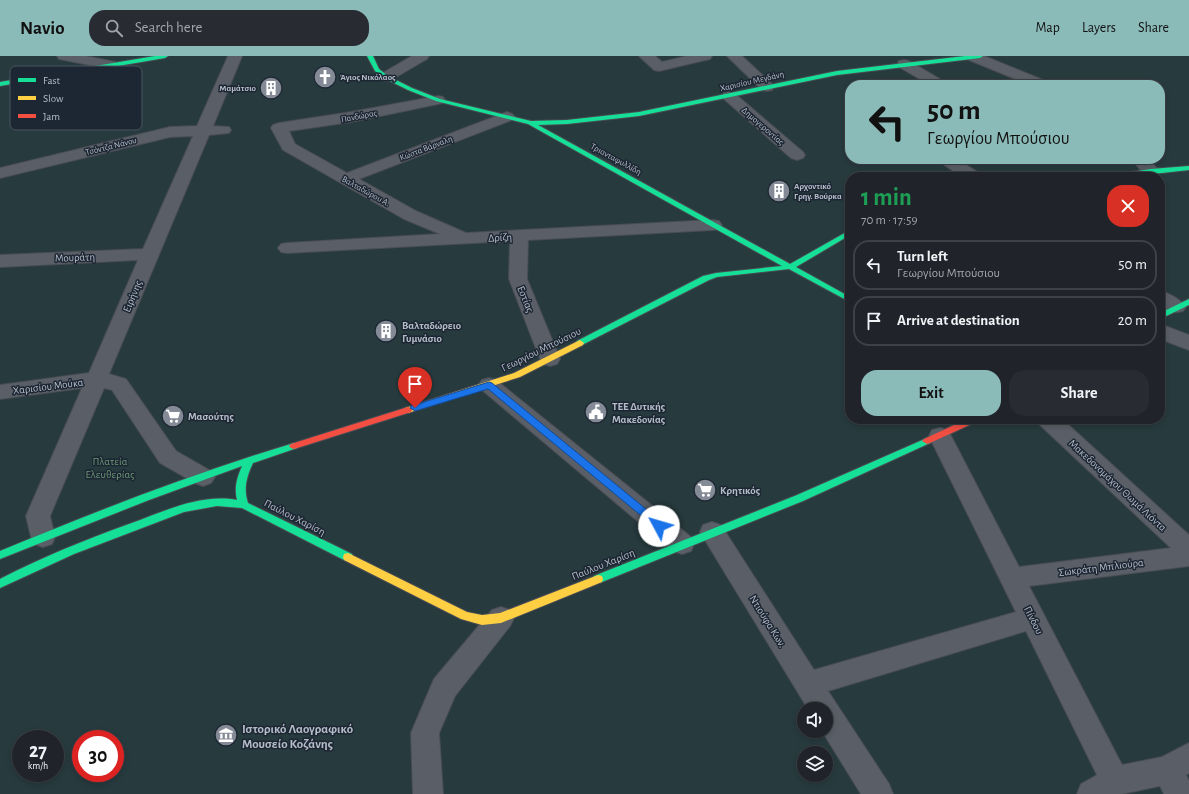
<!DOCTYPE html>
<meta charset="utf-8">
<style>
body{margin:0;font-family:"Alegreya Sans",sans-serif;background:#282c32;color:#f1f3f6;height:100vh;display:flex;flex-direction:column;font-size:15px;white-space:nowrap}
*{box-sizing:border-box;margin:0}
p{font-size:13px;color:#a2a4a8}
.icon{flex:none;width:22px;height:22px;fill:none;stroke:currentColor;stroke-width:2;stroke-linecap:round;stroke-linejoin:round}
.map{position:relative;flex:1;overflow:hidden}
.sheet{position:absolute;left:845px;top:116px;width:320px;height:252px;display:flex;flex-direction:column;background:#20242a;border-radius:16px;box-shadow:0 2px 6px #0003,0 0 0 1px #3d4147}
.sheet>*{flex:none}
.hud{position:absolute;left:845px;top:24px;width:320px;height:84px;border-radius:16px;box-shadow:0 2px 6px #0003,0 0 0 1px #3d4147;background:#8bbbb9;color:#111;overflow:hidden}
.controls{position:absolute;left:797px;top:646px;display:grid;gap:8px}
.controls a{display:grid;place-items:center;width:36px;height:36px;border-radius:50%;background:#20242a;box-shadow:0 2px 6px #0003,0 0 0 1px #3d4147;font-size:20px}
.speed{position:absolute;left:12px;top:674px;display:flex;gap:8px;font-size:20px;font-weight:700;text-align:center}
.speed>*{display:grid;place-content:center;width:52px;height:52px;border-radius:50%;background:#20242a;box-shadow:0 2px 6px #0003,0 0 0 1px #3d4147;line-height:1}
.speed small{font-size:10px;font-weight:400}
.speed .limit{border:6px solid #d22;background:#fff;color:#111}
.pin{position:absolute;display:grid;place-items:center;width:34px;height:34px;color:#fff;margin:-41px -17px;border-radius:50% 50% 50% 0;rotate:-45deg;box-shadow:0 0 4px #0007}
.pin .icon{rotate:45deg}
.me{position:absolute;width:44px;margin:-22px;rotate:309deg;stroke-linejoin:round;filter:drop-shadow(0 0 3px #0008)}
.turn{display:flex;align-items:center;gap:14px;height:84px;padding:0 16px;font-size:18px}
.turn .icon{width:52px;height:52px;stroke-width:2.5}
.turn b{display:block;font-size:28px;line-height:34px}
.round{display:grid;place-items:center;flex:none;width:42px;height:42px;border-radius:16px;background:#282c32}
.summary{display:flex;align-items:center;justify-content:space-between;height:68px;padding:0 16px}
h1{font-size:24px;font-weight:600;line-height:30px;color:#1e9e55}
.button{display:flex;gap:8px;margin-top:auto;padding:8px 16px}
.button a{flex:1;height:46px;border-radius:16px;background:#8bbbb9;color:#111;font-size:16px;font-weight:600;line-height:46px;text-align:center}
.button a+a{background:#282c32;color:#f1f3f6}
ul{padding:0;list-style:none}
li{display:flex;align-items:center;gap:12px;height:50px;margin:0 8px 6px;padding:0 8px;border:2px solid #3d4147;border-radius:16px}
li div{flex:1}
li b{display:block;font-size:15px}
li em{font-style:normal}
header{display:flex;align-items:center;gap:24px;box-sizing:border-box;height:56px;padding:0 20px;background:#8bbbb9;color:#111}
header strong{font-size:19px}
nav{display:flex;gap:22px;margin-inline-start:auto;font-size:14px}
.search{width:280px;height:36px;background:#282c32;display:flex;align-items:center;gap:10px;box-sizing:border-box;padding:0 14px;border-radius:16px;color:#a2a4a8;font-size:15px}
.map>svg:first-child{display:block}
</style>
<header>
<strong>Navio</strong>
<div class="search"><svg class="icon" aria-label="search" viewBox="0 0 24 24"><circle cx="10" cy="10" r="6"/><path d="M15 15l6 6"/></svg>Search here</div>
<nav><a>Map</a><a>Layers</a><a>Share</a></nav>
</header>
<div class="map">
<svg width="1189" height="738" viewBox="0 0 1189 738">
<rect width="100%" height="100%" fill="#2a3038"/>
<path fill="#273a3e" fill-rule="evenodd" d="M0,0H1189V738H0ZM850,29H1160V103H850ZM850,121H1160V363H850ZM804,653H826V675H804ZM21,683H55V717H21ZM81,683H115V717H81ZM804,697H826V719H804Z"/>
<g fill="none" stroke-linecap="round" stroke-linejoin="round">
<g stroke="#484c53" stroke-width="2">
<path id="street" d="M57,0H86L115,6L117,9L115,12L110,13L59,3Z
M228,0H242L213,70L229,71L231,74L229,77L209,79L109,318L126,323L176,395L211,415L215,421L211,427L203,430L195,427L160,407L112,334L104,332L50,460L55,481L52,488L43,491L34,488L31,481L26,460L82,332L0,343V329L89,317L138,204L0,211V199L143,193L193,80L170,81L0,122V112L170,71L197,70Z
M412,0H429L427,3L391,24L386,25L381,24L379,21L381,18Z
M639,0H655L662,6L687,0H712L710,3L659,15L654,14Z
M727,0H742L772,28L774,31L772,34L767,35L762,34Z
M968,0H984L1048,26L1050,29H1030L969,4Z
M904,4L909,5L945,26L947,29H930L899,11L897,8L899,5Z
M729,36L734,37L803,96L805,99L803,102L797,104L791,102L724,43L722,40L724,37Z
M438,40L443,41L445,44L443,47L351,66L289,75L295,88L347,117L507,56L512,58L515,61L512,64L359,123L416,155L466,177L713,164L719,165L722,169L719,173L713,174L528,184L527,223L560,303L557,308L550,310L543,308L540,303L509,223L510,185L287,197L281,196L278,192L281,188L287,187L440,178L404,163L283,94L271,72L273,69L279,67L351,56Z
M938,103H957L979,117L981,121H962L940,106Z
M1132,103H1149L1159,115L1157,119C1145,121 1138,112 1132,103Z
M1160,235C1169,237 1180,243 1186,251L1183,255C1173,258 1168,255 1160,250Z
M1160,268L1189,279V294L1160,283Z
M489,322L496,324L691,481L694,488L691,495L682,498L673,495L482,334L478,329L482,324Z
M1037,363H1062L1189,479V510L1029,530L1122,709L1162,701L1189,687V717L1186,719L1189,725V738H1164L1160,730L1122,738H1077L1081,728L1097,719L1026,575L828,635L889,728L893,738H861L822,675H826V653H808L700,476L703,469L712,466L721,469L814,614L1016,556L929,380L932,374L940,372L948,374L1019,511L1171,492L1040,369Z
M501,551L510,554L514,562L510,570L455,640L439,677L443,738H413L411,677L434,623L492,554Z"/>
</g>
<g stroke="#484c53" stroke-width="2">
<path id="fast" d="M155,0H168L165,2L0,30V26Z
M367,0H373L379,13L388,20L412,32L440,43L531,65L567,64L639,56L837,15L965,0H983L980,2L837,19L639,60L567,68L538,69L790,208L850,174V179L796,211L850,241V246L789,213L717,221L709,224L580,290L576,287L577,285L703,220L716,217L782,210L528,68L436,45L408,34L384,22L375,15Z
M1189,110V114L1125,121H1108L1111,119L1151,113Z
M1189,243V249L1160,263V257Z
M927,382L932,385L930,387L803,445L602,526L598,527L594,526L593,523L594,520L797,439Z
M294,387L297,388L299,390L297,392L253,407C247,420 243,432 248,447L352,498L353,501L352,504L348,505L344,504L242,452L217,450L184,456L74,498L0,532V523C42,501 85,484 129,468C163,456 200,437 237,444C234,431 237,422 242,410L149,444L0,503V495C97,455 194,417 294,387Z"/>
</g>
<g stroke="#484c53" stroke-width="2">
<path id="slow" d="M580,284L584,287L583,289L520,321L408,357L404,354L405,352L514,317Z
M348,497L467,556L482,559L500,557L598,519L602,520L603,523L602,526L501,567L482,569L461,563L344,504L343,501L344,498Z"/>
</g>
<g stroke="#484c53" stroke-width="2">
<path id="jam" d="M408,351L411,352L412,354L411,356L294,393L291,392L289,390L291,388Z
M967,363H979L978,365L930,387L927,388L922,385L924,383Z"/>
</g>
<use href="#street" fill="#5a5e66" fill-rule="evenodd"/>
<use href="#fast" fill="#16e098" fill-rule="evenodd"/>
<use href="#slow" fill="#ffcf43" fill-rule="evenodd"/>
<use href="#jam" fill="#f24e42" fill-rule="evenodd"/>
</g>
<path fill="#1a73e8" stroke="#114b97" d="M489,326L492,327L663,467L664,470L663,472H656L488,333L415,355L410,352L411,350Z"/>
<defs>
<g id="church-disc" transform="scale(1.15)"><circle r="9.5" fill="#848b96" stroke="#1d2633"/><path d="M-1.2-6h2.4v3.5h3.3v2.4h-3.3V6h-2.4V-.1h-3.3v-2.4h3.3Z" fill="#fff"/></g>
<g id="building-disc" transform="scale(1.15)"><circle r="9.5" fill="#848b96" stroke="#1d2633"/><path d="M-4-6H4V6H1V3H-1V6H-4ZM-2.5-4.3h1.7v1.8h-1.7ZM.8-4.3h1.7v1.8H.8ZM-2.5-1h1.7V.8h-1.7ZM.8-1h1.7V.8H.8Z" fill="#fff"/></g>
<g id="civic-disc" transform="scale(1.15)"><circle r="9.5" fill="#848b96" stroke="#1d2633"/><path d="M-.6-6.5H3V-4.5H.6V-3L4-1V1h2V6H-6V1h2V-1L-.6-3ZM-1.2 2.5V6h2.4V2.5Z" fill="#fff"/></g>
<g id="supermarket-disc" transform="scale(1.15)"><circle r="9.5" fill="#848b96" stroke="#1d2633"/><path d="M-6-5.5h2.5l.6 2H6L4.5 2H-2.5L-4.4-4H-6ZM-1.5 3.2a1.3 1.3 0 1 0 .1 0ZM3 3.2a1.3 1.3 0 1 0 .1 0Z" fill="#fff"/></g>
<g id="museum-disc" transform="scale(1.15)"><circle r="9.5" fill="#848b96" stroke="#1d2633"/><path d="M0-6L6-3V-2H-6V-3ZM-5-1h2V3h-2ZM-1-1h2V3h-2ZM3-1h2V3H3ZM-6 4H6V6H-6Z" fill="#fff"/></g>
</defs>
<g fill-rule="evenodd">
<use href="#church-disc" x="325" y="21"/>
<use href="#building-disc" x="271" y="32"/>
<use href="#building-disc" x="779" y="135"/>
<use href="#building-disc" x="386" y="275"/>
<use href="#civic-disc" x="596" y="356"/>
<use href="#supermarket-disc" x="173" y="360"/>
<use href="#supermarket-disc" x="705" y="434"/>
<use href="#museum-disc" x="226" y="679"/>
</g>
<g text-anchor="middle" stroke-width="3" stroke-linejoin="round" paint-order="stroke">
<g font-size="9" font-weight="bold" fill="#b4bcc9" stroke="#1d2633" text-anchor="start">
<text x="340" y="24">Άγιος Νικόλαος</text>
<text x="256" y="35" text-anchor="end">Μαμάτσιο</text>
<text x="794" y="133">Αρχοντικό<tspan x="794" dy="10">Γρηγ. Βούρκα</tspan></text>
</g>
<g font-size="9" fill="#b4bcc9" stroke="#1d2633">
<text transform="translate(752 25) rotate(-13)" y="3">Χαρισίου Μεγδάνη</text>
<text transform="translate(359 60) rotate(-11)" y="3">Πανδώρας</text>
<text transform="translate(763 70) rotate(41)" y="3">Δημογεροντίας</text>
<text transform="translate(111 90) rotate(-14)" y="3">Τσόντζα Νάνου</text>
<text transform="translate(426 92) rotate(-21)" y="3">Κώστα Βάρναλη</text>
<text transform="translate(616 103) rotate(29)" y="3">Τριανταφυλλίδη</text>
<text transform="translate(366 135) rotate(29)" y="3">Βαλταδώρου Α.</text>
</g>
<g font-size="11" fill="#b4bcc9" stroke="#1d2633">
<text transform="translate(500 181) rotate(-3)" y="4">Δρίζη</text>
<text transform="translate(75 201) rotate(-2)" y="4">Μουράτη</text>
<text transform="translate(132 240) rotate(-67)" y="4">Ειρήνης</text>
<text transform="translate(526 243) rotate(68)" y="4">Εστίας</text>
<text transform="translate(541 293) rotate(-26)" y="4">Γεωργίου Μπούσιου</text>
<text transform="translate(48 330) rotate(-7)" y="4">Χαρισίου Μούκα</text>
<text transform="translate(1118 429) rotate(43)" y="4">Μακεδονομάχου Θωμά Λιόντα</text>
<text transform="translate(295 461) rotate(27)" y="4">Παύλου Χαρίση</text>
<text transform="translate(603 508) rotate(-22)" y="4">Παύλου Χαρίση</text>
<text transform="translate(1101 511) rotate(-7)" y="4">Σωκράτη Μπλιούρα</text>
<text transform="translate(1034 564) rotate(63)" y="4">Πίνδου</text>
<text transform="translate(768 565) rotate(58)" y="4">Ντιούφα Κων.</text>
</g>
<g font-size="11" font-weight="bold" fill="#b4bcc9" stroke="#1d2633" text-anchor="start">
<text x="402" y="273">Βαλταδώρειο<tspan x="402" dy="13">Γυμνάσιο</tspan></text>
<text x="612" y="354">ΤΕΕ Δυτικής<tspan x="612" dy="13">Μακεδονίας</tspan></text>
<text x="188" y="364">Μασούτης</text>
<text x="720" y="438">Κρητικός</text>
</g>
<g font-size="11" fill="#6b9a76" stroke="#1d2633">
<text x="110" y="409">Πλατεία<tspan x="110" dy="13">Ελευθερίας</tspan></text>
</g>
<g font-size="13" font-weight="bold" fill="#b4bcc9" stroke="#1d2633" text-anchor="start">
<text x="242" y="677">Ιστορικό Λαογραφικό<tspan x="242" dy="15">Μουσείο Κοζάνης</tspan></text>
</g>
</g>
<rect x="10" y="10" width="132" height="64" rx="6" fill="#1d2633" stroke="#4a5360" stroke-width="1"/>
<rect x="18" y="22" width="18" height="4" fill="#16e098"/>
<rect x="18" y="40" width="18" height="4" fill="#ffcf43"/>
<rect x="18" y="58" width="18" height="4" fill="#f24e42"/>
<g font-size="11" fill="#b4bcc9">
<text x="43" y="28">Fast</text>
<text x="43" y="46">Slow</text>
<text x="43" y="64">Jam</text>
</g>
</svg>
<div class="controls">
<a><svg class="icon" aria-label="sound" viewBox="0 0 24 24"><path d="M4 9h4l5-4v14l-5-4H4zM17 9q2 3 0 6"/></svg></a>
<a><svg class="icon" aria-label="layers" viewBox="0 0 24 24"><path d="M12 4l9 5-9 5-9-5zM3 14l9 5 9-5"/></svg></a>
</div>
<div class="speed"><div>27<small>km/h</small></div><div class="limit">30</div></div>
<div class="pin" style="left:415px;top:352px;background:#d93025"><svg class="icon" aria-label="arrive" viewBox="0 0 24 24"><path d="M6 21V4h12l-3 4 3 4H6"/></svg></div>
<svg class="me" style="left:659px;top:470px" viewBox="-20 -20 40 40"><circle r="19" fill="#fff"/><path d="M0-13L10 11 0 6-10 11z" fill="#1a73e8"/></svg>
<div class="hud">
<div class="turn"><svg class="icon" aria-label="left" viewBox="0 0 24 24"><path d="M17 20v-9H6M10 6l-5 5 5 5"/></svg><div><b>50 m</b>Γεωργίου Μπούσιου</div></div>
</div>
<section class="sheet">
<div class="summary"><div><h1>1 min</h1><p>70 m · 17:59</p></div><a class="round" style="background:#d93025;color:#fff"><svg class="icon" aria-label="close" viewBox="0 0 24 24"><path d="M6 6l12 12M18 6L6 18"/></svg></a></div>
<ul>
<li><svg class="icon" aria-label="left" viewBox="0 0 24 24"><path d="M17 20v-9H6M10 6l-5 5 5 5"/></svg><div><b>Turn left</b><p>Γεωργίου Μπούσιου</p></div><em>50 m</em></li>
<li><svg class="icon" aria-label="arrive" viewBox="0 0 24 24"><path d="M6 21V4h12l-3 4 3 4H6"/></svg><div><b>Arrive at destination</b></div><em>20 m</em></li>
</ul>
<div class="button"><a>Exit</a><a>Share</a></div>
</section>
</div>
